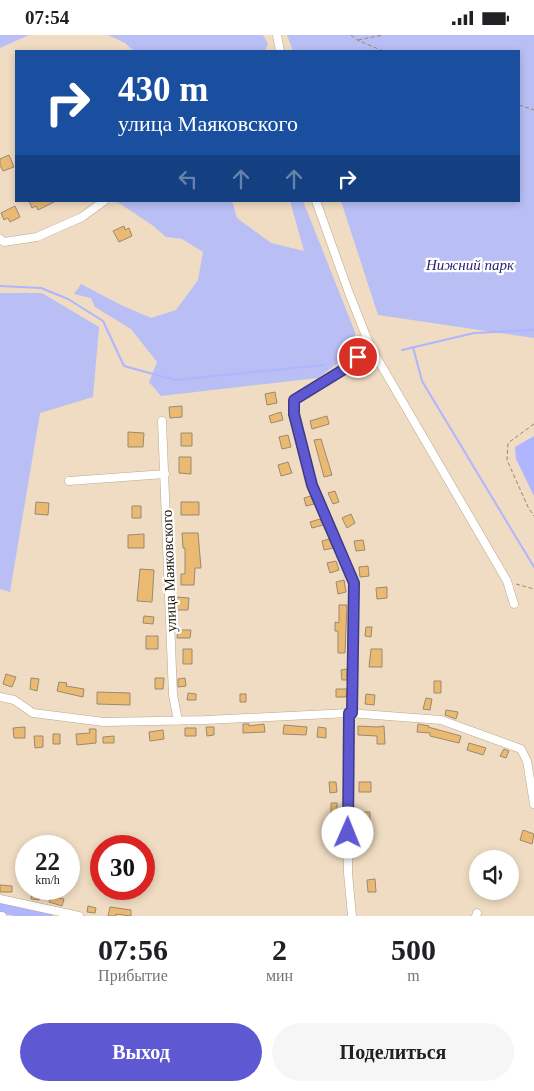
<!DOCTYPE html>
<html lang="ru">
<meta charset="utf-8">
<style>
body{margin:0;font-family:Georgia,serif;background:#f6f6f6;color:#202124;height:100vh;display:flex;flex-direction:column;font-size:19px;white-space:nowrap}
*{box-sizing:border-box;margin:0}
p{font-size:16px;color:#757577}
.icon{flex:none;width:28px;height:28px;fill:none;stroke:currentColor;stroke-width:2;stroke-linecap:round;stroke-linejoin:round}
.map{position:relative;height:881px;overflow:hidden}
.details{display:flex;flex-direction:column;background:#fff;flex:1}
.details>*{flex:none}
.top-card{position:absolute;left:15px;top:15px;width:505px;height:152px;border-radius:0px;box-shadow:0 2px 8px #0003;background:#1a4fa0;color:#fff;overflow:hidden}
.controls{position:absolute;left:469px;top:815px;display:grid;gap:10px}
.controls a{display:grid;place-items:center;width:50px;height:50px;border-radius:50%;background:#fff;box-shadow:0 2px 8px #0003;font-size:25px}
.speed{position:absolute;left:15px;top:800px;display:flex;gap:10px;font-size:25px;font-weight:700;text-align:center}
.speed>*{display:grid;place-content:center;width:65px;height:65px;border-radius:50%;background:#fff;box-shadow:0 2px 8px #0003;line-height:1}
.speed small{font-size:12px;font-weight:400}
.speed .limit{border:8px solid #d22;background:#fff;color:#111}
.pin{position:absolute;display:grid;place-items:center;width:42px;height:42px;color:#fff;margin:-21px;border:2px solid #fff;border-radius:50%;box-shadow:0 1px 5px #0007}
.me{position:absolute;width:55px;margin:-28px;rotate:1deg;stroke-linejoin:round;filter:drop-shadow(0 0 4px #0008)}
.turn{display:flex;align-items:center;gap:18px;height:105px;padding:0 20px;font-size:22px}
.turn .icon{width:65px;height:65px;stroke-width:2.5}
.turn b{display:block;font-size:35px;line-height:42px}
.lanes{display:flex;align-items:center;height:48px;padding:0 20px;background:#0003;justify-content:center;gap:25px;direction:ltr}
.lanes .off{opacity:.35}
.eta{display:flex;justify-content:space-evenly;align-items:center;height:85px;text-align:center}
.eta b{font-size:30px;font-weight:700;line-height:35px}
.cta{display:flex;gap:10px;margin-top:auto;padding:10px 20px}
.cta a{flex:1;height:58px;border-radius:30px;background:#5e59d2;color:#fff;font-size:20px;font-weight:700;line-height:58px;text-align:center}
.cta a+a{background:#f6f6f6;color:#202124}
.status{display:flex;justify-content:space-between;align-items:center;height:35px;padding:0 25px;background:#fff;direction:ltr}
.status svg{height:14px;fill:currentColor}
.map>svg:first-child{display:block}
</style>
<div class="status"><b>07:54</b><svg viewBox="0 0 49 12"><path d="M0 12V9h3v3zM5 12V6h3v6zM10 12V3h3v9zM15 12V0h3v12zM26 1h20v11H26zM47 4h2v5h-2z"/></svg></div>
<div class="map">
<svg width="534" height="881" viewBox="0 0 534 881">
<rect width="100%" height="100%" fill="#efdcc2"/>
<path fill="#b9bff4" d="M0,0H29L0,13Z
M108,0H263L268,9L265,16H134L125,8Z
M287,0H534V303L378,280L341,166H519V16H293Z
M116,166H232L237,183L271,208L304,216L290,166H303L355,297V315L318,343L161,361L149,347L157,327L131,294L95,272L91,263L74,259L81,249L121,270L151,283L176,275L198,245L203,217L182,204L166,202L152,190Z
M0,258H42L99,292L93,362L40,378L10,557L0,554Z"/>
<path fill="#afb5fe" d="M534,401V461L516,424L515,412Z"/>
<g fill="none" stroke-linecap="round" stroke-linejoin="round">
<path stroke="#afb5fe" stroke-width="2" d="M0,251L41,253L68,264L103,286L124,331L175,345L324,330
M413,312L422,346L534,532
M402,315L474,298L534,295"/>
<path stroke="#afb5fe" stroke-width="12" d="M0,872L47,881"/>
</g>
<path fill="#eaba73" stroke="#9b8971" d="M9,120L14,132L3,136L0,130V124Z
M29,166H56L38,175L36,171L32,173Z
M15,171L20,182L10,187L8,183L4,185L1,178Z
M124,191L125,195L129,193L132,201L119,207L113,196Z
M275,357L277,368L267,370L265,359Z
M182,371V382L170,383L169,372Z
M281,377L283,385L271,388L269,381Z
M327,381L329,389L312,394L310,386Z
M128,397L144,398L143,412H128Z
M181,398H192V411H181Z
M288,400L291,412L282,414L279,402Z
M321,404L332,440L324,442L314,405Z
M179,422H191V439L179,438Z
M288,427L292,438L281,441L278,430Z
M335,456L339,467L333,469L328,458Z
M311,461L314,469L306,471L304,463Z
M36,467L49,468L48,480L35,479Z
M181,467H199V480H181Z
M132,471H141V483H132Z
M351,479L355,488L347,493L342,483Z
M320,484L323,490L312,493L310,487Z
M182,498H198L201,533H195L194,550H181V539H185V513H183Z
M144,499V513H128V500Z
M329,504L333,513L324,515L322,506Z
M363,505L365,515L356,516L354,506Z
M336,526L339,535L330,538L327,528Z
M368,531L369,541L360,542L359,532Z
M140,534L154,535L152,567L137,566Z
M344,545L346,557L338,559L336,547Z
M387,552V563L377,564L376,553Z
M176,562L189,563L188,575H175Z
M339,570H347L345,618H338V596H335V587L339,588Z
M144,581L154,582L153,589L143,588Z
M366,592H372L371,602L365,601Z
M178,595H191L190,603H177Z
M146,601H158V614H146Z
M183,614H192V629H183Z
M371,614H382V632H369Z
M347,634V645H342L341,635Z
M6,639L16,642L12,652L3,649Z
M31,643L39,644L37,656L30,654Z
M155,643H164L163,654H155Z
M185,643L186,651L178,652V644Z
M434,646H441V658H434Z
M59,647L67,648L66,651L84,654L83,662L57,656Z
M336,654H347L346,662H336Z
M97,657L130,658V670L97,669Z
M188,658L196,659V665H187Z
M240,659H246V667H240Z
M366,659L375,660L374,670L365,669Z
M426,663L432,664L430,675L423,674Z
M446,675L458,677L456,684L445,680Z
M243,689H249V691L264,689L265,697L243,698Z
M418,689L429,691L428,692L461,701L459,708L430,701V698L417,697Z
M284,690L307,692L306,700L283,699Z
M358,691L377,692L384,691L385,709H377V701L358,700Z
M25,692V703H14L13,693Z
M206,692H214V700L207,701Z
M318,692L326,693V703L317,702Z
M185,693H196V701H185Z
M89,694H96V708L77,710L76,699L90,698Z
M163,695L164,704L150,706L149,697Z
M53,699H60V709H53Z
M34,701H43V712L35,713Z
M114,701V708H103V702Z
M469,708L486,713L483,720L467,715Z
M504,714L509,716L506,723L500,721Z
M329,747H336L337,757L330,758Z
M359,747H371V757H359Z
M331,768H337V778H331Z
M360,777H370V787H366V806H360Z
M341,790V797L328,798V791Z
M523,795L534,799L532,809L520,805Z
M375,844L376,857H368L367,845Z
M0,850L12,851V857H0Z
M32,854H40L39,865L31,864Z
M51,861L64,864L62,871L49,867Z
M88,871L96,873L95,878L87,877Z
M110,872L131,875V881L116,879V881H108Z"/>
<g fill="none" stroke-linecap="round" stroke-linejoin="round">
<g stroke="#baa88f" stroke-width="9">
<path id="minor" d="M277,0L280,16
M316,166L349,258L370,311L507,546L514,569
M0,204L4,207L37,202L82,182L104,166
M162,386L173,660L178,686
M69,446L165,439
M0,662L14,665L33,678L104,687L206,685L349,678L441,685L521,714L527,726L534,769
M349,678L348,838L352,881
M352,678L354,548L312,450L294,379V365L346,333L370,311
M0,864L79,881
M0,881H2
M476,881L477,878"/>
</g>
<path stroke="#958875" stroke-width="1" stroke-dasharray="4 2.5" stroke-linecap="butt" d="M351,0L357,5L383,16
M358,5L383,0
M519,70L534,75
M534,389L508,408L507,425L528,472L534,481
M516,549L534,554"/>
<use href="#minor" stroke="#fff" stroke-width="8"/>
</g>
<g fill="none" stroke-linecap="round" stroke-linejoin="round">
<g stroke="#3d3a88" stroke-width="12">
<path id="route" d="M348,798L349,678H352L354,548L312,450L294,379V365L346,333L358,322"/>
</g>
<use href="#route" stroke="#5e59d2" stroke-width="9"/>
</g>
<g text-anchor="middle" stroke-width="4.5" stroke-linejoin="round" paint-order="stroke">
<g font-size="15" font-style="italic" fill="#271d6f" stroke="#fff">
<text x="470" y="235">Нижний парк</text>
</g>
<g font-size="15" fill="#191209" stroke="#fff">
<text transform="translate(169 536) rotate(-92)" y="5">улица Маяковского</text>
</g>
</g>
</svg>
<div class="controls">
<a><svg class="icon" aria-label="sound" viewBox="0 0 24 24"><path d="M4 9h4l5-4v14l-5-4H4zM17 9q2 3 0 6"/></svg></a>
</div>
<div class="speed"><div>22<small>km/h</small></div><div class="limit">30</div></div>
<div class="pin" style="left:358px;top:322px;background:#d93025"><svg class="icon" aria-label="arrive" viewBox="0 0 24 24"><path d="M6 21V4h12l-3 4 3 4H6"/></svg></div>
<svg class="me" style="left:348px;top:798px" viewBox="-20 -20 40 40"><circle r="19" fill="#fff"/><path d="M0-13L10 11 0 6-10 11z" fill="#5e59d2"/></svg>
<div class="top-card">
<div class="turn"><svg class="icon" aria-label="right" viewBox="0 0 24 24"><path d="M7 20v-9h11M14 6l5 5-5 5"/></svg><div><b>430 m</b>улица Маяковского</div></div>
<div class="lanes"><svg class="icon off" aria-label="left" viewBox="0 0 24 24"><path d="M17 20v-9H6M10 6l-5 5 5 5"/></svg><svg class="icon off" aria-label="ahead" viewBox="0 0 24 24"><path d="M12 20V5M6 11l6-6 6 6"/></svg><svg class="icon off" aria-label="ahead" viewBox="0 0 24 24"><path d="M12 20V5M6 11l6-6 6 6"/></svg><svg class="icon" aria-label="right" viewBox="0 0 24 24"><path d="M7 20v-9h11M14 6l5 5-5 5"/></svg></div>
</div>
</div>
<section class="details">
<div class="eta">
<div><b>07:56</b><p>Прибытие</p></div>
<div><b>2</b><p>мин</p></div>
<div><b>500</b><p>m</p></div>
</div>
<div class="cta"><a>Выход</a><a>Поделиться</a></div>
</section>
